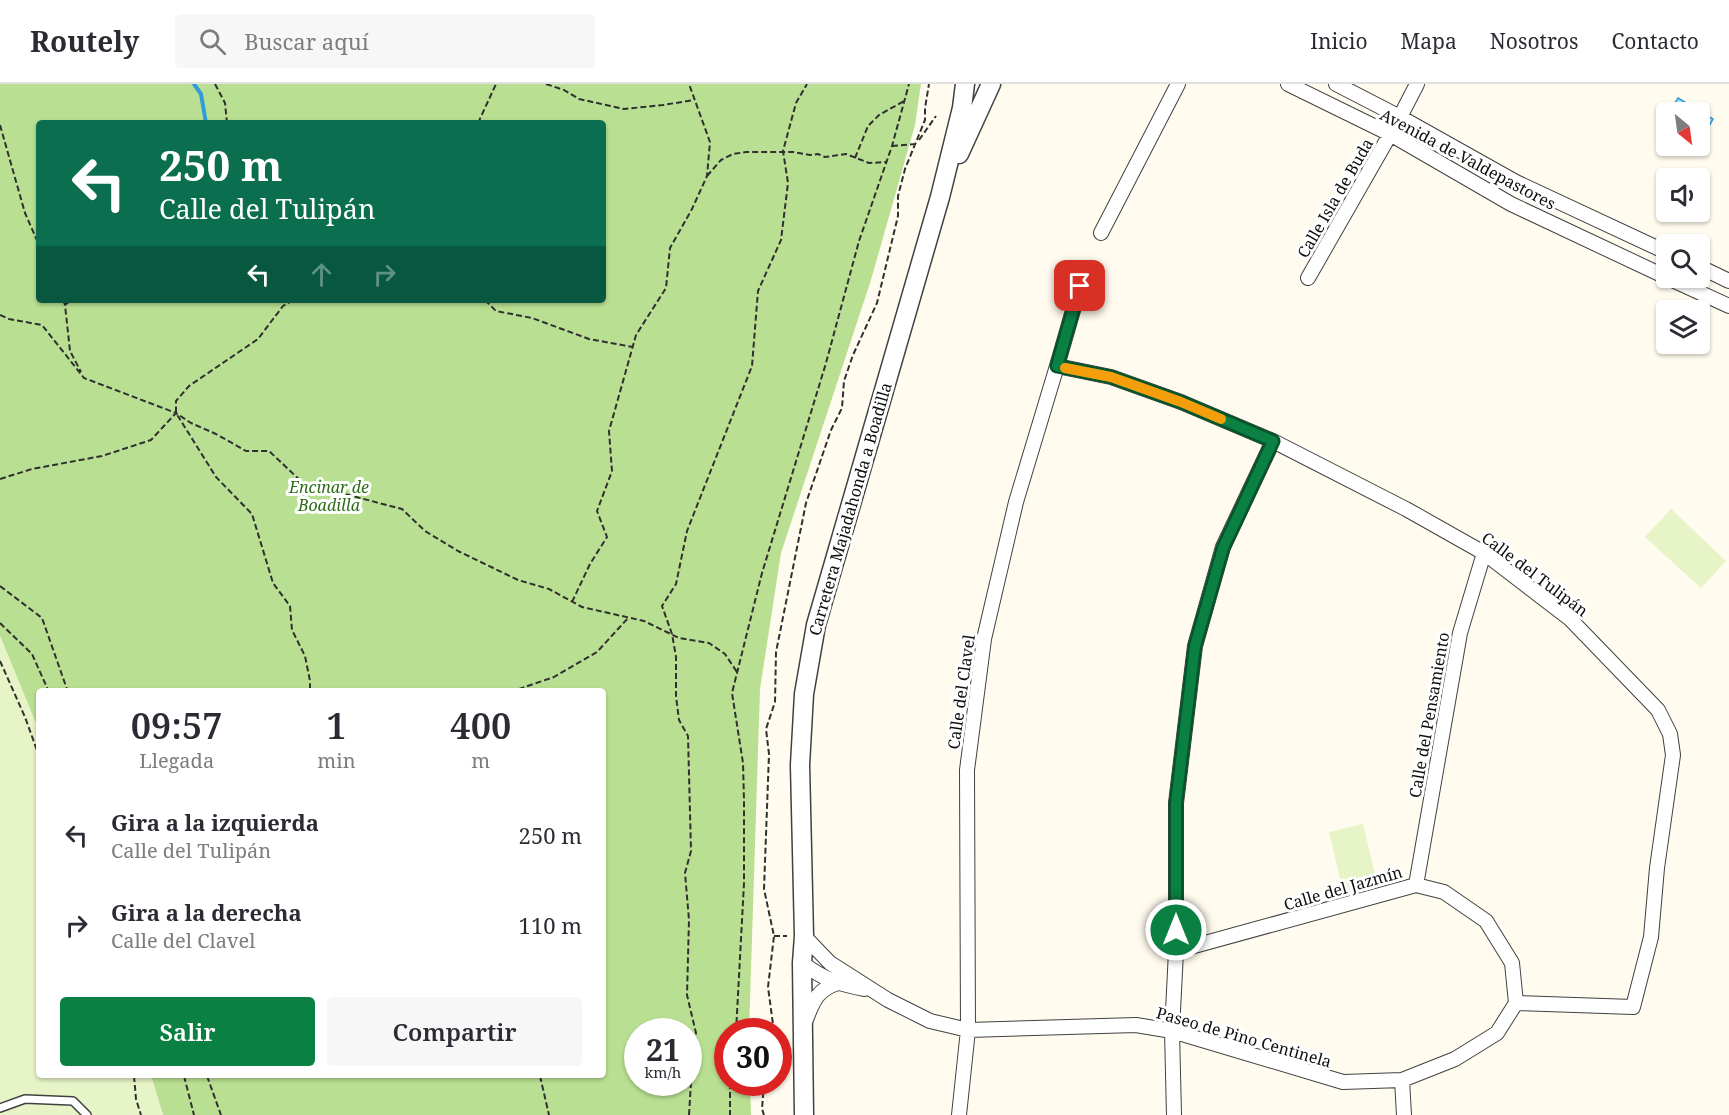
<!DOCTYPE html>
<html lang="es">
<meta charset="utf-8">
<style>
body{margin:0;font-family:"Noto Serif",serif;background:#f7f7f7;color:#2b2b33;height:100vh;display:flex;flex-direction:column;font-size:22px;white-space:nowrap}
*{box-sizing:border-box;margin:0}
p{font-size:20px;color:#7c7c81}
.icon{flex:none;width:33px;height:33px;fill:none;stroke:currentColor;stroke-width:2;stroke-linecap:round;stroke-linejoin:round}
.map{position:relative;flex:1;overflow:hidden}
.panel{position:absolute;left:36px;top:604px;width:570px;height:390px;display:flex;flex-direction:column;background:#fff;border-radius:6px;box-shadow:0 2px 4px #0004}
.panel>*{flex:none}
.hud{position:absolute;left:36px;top:36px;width:570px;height:183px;border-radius:6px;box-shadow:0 2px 4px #0004;background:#0b6e4f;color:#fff;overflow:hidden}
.needle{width:39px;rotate:151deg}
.fabs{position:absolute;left:1656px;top:18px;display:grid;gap:12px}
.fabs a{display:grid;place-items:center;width:54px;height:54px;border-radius:6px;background:#fff;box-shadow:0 2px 4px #0004;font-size:30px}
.speed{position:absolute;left:624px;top:934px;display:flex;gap:12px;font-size:30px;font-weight:700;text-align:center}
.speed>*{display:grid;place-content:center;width:78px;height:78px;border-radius:50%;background:#fff;box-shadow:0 2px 4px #0004;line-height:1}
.speed small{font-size:15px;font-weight:400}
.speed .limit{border:9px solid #d22;background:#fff;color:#111}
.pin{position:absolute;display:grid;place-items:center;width:51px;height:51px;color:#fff;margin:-26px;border-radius:12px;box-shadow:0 3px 9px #0006}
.me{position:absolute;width:66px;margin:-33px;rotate:0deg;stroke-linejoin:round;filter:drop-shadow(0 0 4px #0008)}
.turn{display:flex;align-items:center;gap:21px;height:126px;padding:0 24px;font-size:27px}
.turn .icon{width:78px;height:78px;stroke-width:2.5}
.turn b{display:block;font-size:42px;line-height:51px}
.lanes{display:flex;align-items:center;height:57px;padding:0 24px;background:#0003;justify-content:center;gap:30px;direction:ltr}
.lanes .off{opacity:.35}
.eta{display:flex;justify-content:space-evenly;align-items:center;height:102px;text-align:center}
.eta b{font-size:36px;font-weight:600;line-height:42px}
.action{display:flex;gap:12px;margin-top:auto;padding:12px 24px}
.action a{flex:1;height:69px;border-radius:6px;background:#0b8043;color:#fff;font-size:24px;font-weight:600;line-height:69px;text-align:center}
.action a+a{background:#f7f7f7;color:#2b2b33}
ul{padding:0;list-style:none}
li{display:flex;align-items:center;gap:18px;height:90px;padding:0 24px}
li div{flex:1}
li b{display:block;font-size:22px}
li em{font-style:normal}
header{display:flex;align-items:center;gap:36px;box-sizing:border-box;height:84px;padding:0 30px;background:#fff;border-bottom:2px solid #e1e1e2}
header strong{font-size:28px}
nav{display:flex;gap:33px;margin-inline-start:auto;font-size:21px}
.search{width:420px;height:54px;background:#f7f7f7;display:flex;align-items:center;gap:15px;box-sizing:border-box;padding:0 21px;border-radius:6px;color:#7c7c81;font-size:22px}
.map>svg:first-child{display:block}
</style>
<header>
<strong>Routely</strong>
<div class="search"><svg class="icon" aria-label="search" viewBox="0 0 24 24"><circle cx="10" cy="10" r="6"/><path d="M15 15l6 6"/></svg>Buscar aquí</div>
<nav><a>Inicio</a><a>Mapa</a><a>Nosotros</a><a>Contacto</a></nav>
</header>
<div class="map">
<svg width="1729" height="1031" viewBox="0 0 1729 1031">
<rect width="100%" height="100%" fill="#fffbee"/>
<path fill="#b9e092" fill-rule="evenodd" d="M0,0H921L915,41L871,196L781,469L760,605L749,948H728V999H750L751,1031H163L151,992H603V608H39V647L0,552ZM39,39H603V216H39ZM638,948H688V999H638Z"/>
<path fill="#e6f4c7" d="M1671,425L1726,477L1701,504L1645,453Z
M0,552L39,647V992H151L163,1031H0Z
M1363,740L1378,803L1344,811L1329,748Z"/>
<path fill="#aee2fc" stroke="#2e9dd9" stroke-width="1.5" d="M1678,14L1713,35L1703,53L1700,51V28H1669Z"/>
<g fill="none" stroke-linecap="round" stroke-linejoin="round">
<path stroke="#2e9dd9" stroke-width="4" d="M194,0L201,10L206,39"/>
<g stroke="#414141" stroke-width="10">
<path id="service" d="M0,1024L25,1015L73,1017L87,1031"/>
</g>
<g stroke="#414141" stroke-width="16">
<path id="minor" d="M1288,0L1390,50L1511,120L1666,193
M1336,0L1400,33L1516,98L1666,168
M1101,149L1178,0
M1700,183L1729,197
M1308,194L1400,33L1417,0
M1668,194L1729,222
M1057,282L1111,293L1181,318L1273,357L1406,425L1484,469L1570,535L1658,626L1670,650L1673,671L1657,784L1651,853L1633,923L1516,919L1512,879L1486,837L1444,808L1416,801L1176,867
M1416,801L1460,549L1484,469
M804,852L830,879L888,916L930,937L968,946L1136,941L1172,947L1343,998L1402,996L1455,975L1497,949L1516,919
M802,879C825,896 836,899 864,905
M805,938C813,918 816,906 838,899
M1402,996L1404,1031
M959,1031L968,946L967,686L984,555L1016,418L1057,282L1080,202
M1174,1031L1172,947L1176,867V719L1195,562L1223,463L1273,357"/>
</g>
<g stroke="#414141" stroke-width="21">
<path id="tertiary" d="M959,70L991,0
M804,1031L802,879L804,852L800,681L804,610L816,541L940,113L962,24L965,0"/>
</g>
<path stroke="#303030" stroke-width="2" stroke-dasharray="6 3" stroke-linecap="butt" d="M215,0L225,19L227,39
M546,0L564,6L579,15L624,25L663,21L694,16
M478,39L496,0
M0,41L25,129L39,161
M919,56L936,32
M892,62L916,60
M855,74L868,42L879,31L906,16
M707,92L721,76L733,70L746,68H793L810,71L818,70L825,73L846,70L869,79L886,78
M63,216L65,221L70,267L81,288
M293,216L283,222L258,255L189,302L176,317V329L216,393L252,430L273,499L290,522L292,546L305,572L310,597V608
M485,216L496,227L532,234L589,255L633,263
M65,221L71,216
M0,231L9,235L42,241L84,294L176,329
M0,395L32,385L102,372L151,356L176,329L191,339L216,350L246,367H269L303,399L402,425L425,447L458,467L518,496L549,505L582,523L644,537L679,554L709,559L725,570L737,588
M0,502L42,534L68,608
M572,518L590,480L607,453L597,427L612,387L609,347L636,251L666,204L670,164L692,125L707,92L710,58L689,0
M0,539L32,570L49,608
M0,577L25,633L39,672
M510,608L554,593L597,568L629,533
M37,851L39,839
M774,852H787
M736,948L744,799V717L743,679L732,609L762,489L826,279L859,157L892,62L909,0
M774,948L768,903L774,852L764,805L769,670L766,645L775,618L776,568L806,419L831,346L842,324L844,297L853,271L877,219L898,132V112L905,85L925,36V24L929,0
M134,992L136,1015L141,1031
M184,992L194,1031
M207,992L221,1031
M540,992L549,1031
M730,999V1031
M764,999L762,1025L764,1031
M689,1031L691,998L696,949L687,911L689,836L685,789L691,767L688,652L679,636L676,612V573L672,550L662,522L676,500L687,447L752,282L758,207L781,156L788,99L783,67L796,19L807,0"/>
<use href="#service" stroke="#fff" stroke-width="7"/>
<use href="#minor" stroke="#fff" stroke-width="14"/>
<use href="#tertiary" stroke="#fff" stroke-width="18"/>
</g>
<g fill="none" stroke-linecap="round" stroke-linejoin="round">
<g stroke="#07532c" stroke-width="15">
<path id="route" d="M1080,202L1057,282L1111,293L1181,318L1273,357L1223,464L1195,562L1176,719V846"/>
</g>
<use href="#route" stroke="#0b8043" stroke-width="10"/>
<path stroke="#f59e0b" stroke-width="10" d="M1065,284L1111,293L1181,318L1221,335"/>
</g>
<g text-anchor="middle" stroke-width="6" stroke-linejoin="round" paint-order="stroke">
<g font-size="16" fill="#0e0e0e" stroke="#fff">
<text transform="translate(1468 75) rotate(28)" y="6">Avenida de Valdepastores</text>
<text transform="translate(1335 114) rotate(-60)" y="6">Calle Isla de Buda</text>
<text transform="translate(850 425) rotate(-74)" y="6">Carretera Majadahonda a Boadilla</text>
<text transform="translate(1535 490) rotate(37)" y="6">Calle del Tulipán</text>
<text transform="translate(961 608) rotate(-82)" y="6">Calle del Clavel</text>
<text transform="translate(1429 631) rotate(-80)" y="6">Calle del Pensamiento</text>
<text transform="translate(1343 804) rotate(-16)" y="6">Calle del Jazmín</text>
<text transform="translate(1244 953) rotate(16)" y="6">Paseo de Pino Centinela</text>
</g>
<g font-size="16" font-style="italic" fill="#2d6c18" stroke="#fff">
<text x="329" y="409">Encinar de<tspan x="329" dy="18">Boadilla</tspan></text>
</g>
</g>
</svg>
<div class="fabs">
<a><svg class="needle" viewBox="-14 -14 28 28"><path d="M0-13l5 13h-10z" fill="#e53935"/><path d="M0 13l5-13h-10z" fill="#7c7c81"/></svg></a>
<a><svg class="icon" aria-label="sound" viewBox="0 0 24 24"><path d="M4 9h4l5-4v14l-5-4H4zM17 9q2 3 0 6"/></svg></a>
<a><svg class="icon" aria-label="search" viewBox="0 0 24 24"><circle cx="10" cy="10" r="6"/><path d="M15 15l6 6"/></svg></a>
<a><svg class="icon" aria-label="layers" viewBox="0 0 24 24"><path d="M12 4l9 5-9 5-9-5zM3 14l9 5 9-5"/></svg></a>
</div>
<div class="speed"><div>21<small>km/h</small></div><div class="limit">30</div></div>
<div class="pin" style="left:1080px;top:202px;background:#d93025"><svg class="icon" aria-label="arrive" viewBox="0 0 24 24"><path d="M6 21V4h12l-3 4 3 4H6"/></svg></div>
<svg class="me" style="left:1176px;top:846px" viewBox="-20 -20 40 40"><circle r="17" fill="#0b8043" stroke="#fff" stroke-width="3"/><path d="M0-11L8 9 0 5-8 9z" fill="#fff"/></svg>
<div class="hud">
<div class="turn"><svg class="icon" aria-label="left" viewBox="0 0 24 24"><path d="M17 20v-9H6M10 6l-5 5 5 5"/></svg><div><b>250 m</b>Calle del Tulipán</div></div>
<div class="lanes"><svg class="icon" aria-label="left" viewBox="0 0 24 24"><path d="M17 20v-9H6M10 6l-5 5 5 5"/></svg><svg class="icon off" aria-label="ahead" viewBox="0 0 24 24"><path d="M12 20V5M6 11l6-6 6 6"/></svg><svg class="icon off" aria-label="right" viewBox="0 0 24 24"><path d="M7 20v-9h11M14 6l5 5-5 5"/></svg></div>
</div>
<section class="panel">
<div class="eta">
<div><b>09:57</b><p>Llegada</p></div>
<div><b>1</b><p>min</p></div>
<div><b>400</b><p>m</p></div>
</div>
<ul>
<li><svg class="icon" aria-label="left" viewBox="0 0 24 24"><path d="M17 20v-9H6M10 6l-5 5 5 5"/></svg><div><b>Gira a la izquierda</b><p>Calle del Tulipán</p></div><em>250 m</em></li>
<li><svg class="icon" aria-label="right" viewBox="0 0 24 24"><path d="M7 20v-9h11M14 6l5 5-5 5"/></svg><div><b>Gira a la derecha</b><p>Calle del Clavel</p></div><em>110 m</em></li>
</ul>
<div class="action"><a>Salir</a><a>Compartir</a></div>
</section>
</div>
